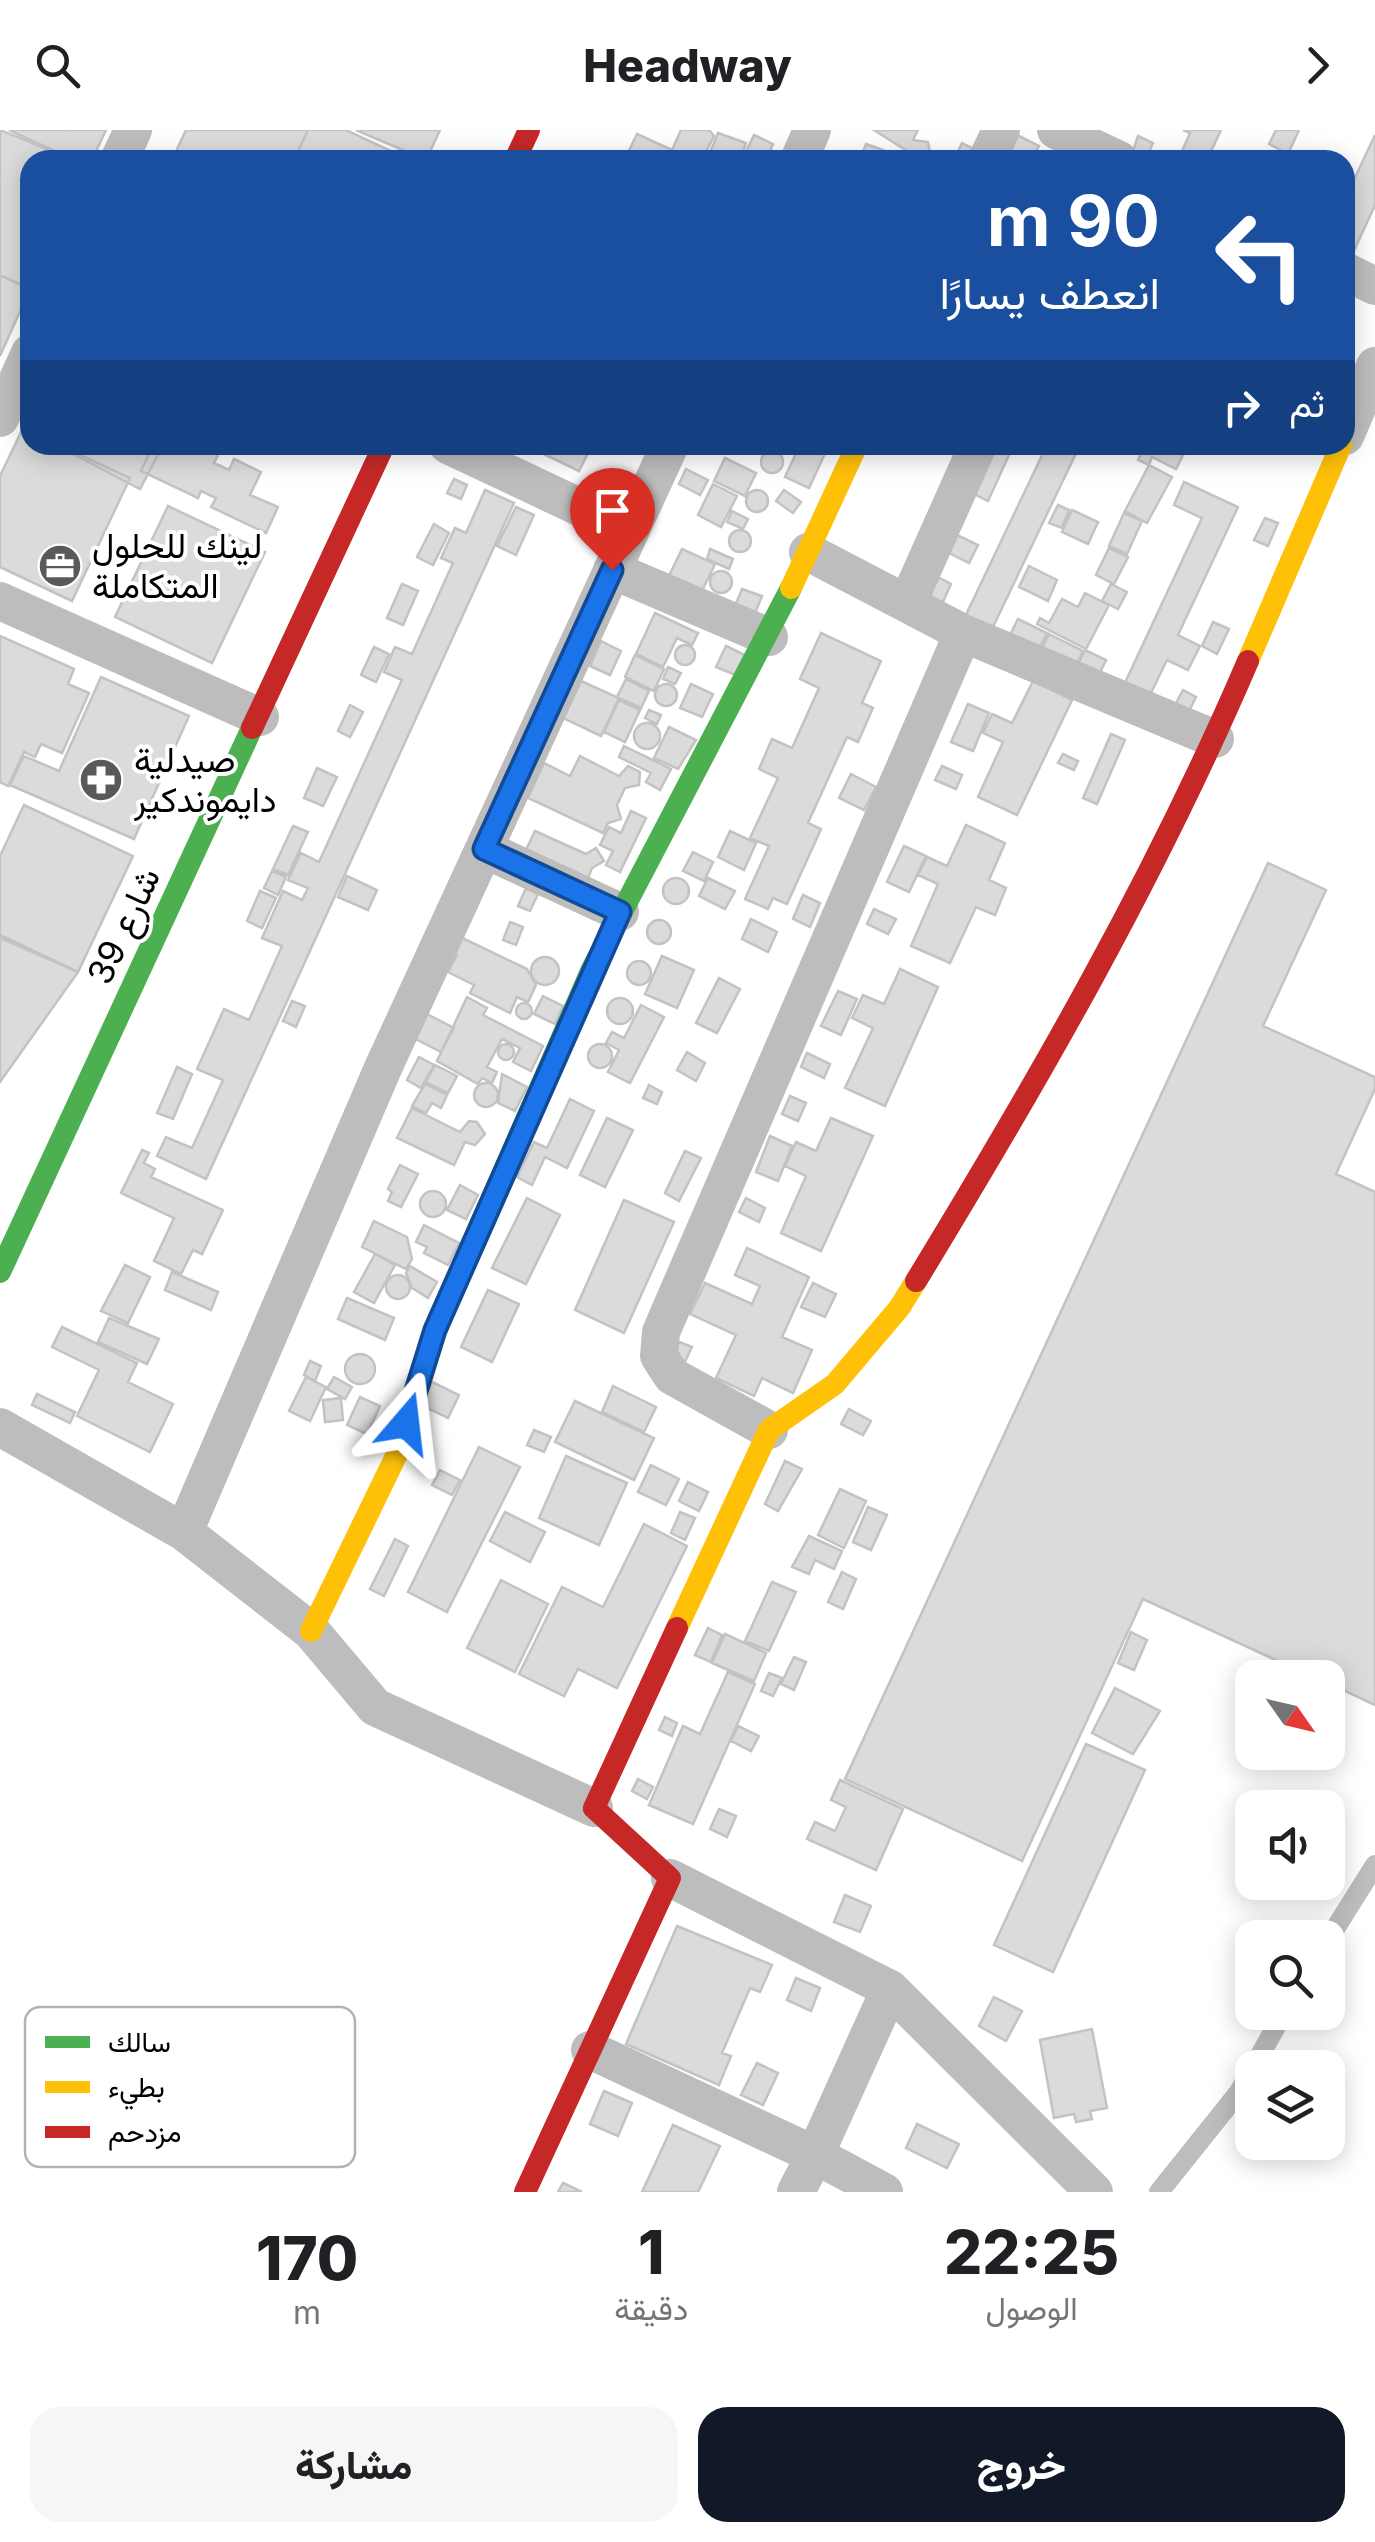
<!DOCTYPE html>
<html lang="ar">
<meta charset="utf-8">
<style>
body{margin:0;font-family:Inter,Vazirmatn,sans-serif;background:#f6f6f6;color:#202124;direction:rtl;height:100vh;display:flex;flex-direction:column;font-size:38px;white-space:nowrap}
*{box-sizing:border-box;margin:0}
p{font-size:32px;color:#757577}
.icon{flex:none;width:55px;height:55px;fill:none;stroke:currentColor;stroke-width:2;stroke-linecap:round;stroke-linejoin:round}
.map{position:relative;height:2062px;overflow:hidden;direction:ltr}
.side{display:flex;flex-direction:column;background:#fff;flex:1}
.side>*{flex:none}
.top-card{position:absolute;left:20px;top:20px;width:1335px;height:305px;border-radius:30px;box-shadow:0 5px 25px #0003;direction:rtl;background:#1a4fa0;color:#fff;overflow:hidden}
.needle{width:65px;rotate:124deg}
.fabs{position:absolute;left:1235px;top:1530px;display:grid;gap:20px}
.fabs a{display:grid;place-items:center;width:110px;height:110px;border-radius:20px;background:#fff;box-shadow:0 5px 25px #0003;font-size:50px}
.pin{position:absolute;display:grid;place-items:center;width:85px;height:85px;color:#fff;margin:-102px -42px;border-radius:50% 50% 50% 0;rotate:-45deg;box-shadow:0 0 10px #0007}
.pin .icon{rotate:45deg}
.me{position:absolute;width:110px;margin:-55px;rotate:17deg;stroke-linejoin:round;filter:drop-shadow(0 0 8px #0008)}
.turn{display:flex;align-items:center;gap:35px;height:210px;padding:0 30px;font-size:45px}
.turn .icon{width:130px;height:130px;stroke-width:2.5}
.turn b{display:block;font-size:70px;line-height:85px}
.then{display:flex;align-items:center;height:95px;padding:0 30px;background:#0003;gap:20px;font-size:38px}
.eta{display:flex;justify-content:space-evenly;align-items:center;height:170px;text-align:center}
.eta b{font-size:60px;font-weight:800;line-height:70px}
.button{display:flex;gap:20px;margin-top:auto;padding:20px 30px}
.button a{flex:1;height:115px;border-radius:30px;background:#111827;color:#fff;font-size:40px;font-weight:800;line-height:115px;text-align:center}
.button a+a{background:#f6f6f6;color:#202124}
header{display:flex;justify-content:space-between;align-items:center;height:130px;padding:0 30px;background:#fff;font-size:45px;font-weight:800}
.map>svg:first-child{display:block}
</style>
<header><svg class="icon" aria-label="forward" viewBox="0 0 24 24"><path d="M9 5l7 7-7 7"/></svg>Headway<svg class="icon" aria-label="search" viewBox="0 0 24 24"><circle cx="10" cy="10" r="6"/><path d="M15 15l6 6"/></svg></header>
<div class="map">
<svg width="1375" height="2062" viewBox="0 0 1375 2062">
<rect width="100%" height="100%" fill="#fff"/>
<path fill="#dbdbdb" stroke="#c3c3c3" stroke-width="2.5" d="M0,0L74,30H30V159L0,145Z
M9,0H106L92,30H74Z
M186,0H308L294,30H172Z
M308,0H346L410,30H294Z
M356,0H440L426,30Z
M681,0H709L714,6L702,30L625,29L637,4L672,20Z
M874,0H918L913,10L928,12L931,27L911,30L907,21Z
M1183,0H1221L1207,30H1178L1190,3Z
M1276,0H1299L1288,24L1269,14Z
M718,3L746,13L740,30H707Z
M1015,4L1039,16L1031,30H1002Z
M754,5L773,14L766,30H742Z
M1375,5V75L1353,123L1345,120V51L1352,54Z
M1138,6L1153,13L1145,30H1130Z
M962,13L972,18L967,30H954Z
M866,14L891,23L888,30H860Z
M0,145L30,159L0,226Z
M23,298L30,301V315H59L130,348L72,471L0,437V346Z
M56,315H163L140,359Z
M153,315H197L218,325L214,333L229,340L234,329L261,342L250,365L278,377L266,403L211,377L216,368L201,361L198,368L141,341Z
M481,315H517L511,329Z
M525,315H587L591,317L579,341Z
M800,315H829L809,358L785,347Z
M1047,315H1080L991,501L964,489Z
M1145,315H1183L1187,317L1176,339L1152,327L1149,335L1138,330Z
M991,317L1009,325L988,371L970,362Z
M761 332a11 11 0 1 1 22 0a11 11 0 1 1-22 0Z
M725,328L756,343L745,366L714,351Z
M1149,335L1172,347L1147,393L1125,381Z
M686,339L708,350L700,365L679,354Z
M454,349L467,355L461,369L447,363Z
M1184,352L1238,377L1178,505L1200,516L1188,540L1167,530L1148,569L1123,557L1202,388L1174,375Z
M713,354L737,366L721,397L698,385Z
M485,360L514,373L206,1049L157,1026L166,1007L192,1018L223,950L197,939L224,879L249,890L282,816L262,808L283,761L302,770L308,758L288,750L301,723L319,732L402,550L384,542L395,517L412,524L453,433L441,428L455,398L466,403Z
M784,360L801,372L793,383L776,371Z
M746 371a11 11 0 1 1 22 0a11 11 0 1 1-22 0Z
M1058,375L1069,380L1062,398L1049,393Z
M168,376L265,422L212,533L115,487Z
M516,377L534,385L516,425L497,416Z
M1072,380L1098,392L1088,414L1062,402Z
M732,381L748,389L743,399L727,392Z
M1124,383L1142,391L1127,424L1109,416Z
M1265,388L1278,393L1268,416L1254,410Z
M434,394L449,403L433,435L417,427Z
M729 411a11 11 0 1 1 22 0a11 11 0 1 1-22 0Z
M957,405L978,415L969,433L949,423Z
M1109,418L1128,427L1114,454L1096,445Z
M682,419L715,434L701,463L668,448Z
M710,419L733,429L729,439L707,429Z
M1029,436L1057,450L1048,471L1019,457Z
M710 452a11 11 0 1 1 22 0a11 11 0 1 1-22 0Z
M936,446L951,454L942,474L926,466Z
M402,454L418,461L403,495L387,488Z
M1111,454L1127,462L1118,479L1102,471Z
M742,459L762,466L754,486L734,478Z
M1085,463L1109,475L1086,519L1037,494L1040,488L1049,493L1062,469L1078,477Z
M655,483L698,503L692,515L677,508L663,537L636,524Z
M1018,489L1047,503L1036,525L1007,511Z
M1213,492L1229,499L1217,524L1202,516Z
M821,503L881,531L862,573L873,578L858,612L847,607L808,693L821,699L787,774L773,768L768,779L745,769L769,716L750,708L778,648L759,639L772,609L792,618L819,558L800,549Z
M1049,504L1083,521L1073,541L1039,524Z
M0,506L74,539L68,554L89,563L62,623L41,614L35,627L24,622L8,656L0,652Z
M601,511L621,521L610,545L590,536Z
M675 525a10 10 0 1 1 20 0a10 10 0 1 1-20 0Z
M726,516L747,526L738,546L716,537Z
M374,517L389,524L376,552L361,545Z
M1085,520L1106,530L1098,547L1077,536Z
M635,525L664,539L654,561L625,547Z
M668,537L681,543L675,554L663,549Z
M101,547L189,586L134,709L10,655L24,626L59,641Z
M626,549L649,561L641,578L617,567Z
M581,551L619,568L601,606L563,588Z
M1033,551L1072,570L1017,685L978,667L1003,612L983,603L992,584L1012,593Z
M655 565a11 11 0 1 1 22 0a11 11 0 1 1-22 0Z
M691,554L713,564L702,587L680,578Z
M1183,560L1196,567L1187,585L1173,579Z
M619,570L640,580L625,612L604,602Z
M968,574L989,583L973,621L951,612Z
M350,575L363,582L350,607L338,601Z
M649,580L661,585L657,594L645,588Z
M634 606a13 13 0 1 1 26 0a13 13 0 1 1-26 0Z
M669,597L696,610L678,639L654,628Z
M1111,604L1125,610L1097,674L1083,668Z
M624,616L671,639L660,660L646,652L651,643L619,627Z
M1063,624L1078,631L1074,640L1058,633Z
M580,626L619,646L628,636L640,642L639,655L625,658L617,675L621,689L608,693L603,703L528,668L544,633L570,646Z
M942,636L962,645L956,659L935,650Z
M317,638L337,647L323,676L304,668Z
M851,644L876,657L864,680L839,668Z
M24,675L133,726L78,842L0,805V726Z
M631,681L646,688L620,742L606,735L613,721L600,715L609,697L621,703Z
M966,695L1005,713L989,750L1006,758L995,785L976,777L950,833L911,816L938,754L918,745L927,727L947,736Z
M293,696L308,702L288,745L273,739Z
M535,701L586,724L596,718L604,731L592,738L588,748L526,720Z
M730,701L756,713L744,740L718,727Z
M904,716L926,726L909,762L887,752Z
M693,722L713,732L704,751L683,741Z
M1268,733L1326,760L1263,896L1375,947V959L1336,1044L1375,1062V1575L1328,1553V1548H1315L1143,1469L1022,1731L845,1649Z
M272,741L286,747L278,765L264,758Z
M347,746L377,760L368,780L338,767Z
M708,748L735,761L725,779L699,766Z
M663 761a13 13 0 1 1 26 0a13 13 0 1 1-26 0Z
M526,758L538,764L530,781L518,776Z
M260,761L276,768L262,798L247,791Z
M803,765L820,773L810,797L793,789Z
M874,779L896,789L888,804L867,794Z
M751,789L777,802L768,822L742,809Z
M647 802a12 12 0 1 1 24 0a12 12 0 1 1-24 0Z
M510,792L523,797L516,815L503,810Z
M456,805L527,839L536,855L528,872L517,867L510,883L470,863L474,855L448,842L457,825L448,821Z
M0,808L78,842L0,952Z
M662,826L694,840L677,878L645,864Z
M531 841a14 14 0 1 1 28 0a14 14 0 1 1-28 0Z
M627 843a12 12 0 1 1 24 0a12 12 0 1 1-24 0Z
M900,839L938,857L885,976L845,958L873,898L852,888L863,865L884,874Z
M719,848L740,859L717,903L696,893Z
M838,861L857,869L841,905L821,896Z
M543,866L563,876L555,894L534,884Z
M467,867L487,878L483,885L543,916L531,941L513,932L520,918L502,909L487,937L497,942L492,953L482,948L478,954L437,931Z
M607 881a13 13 0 1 1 26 0a13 13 0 1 1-26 0Z
M292,871L305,876L296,897L283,891Z
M516 881a8 8 0 1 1 16 0a8 8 0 1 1-16 0Z
M641,875L664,887L630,953L608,942L619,920L606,913L612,902L624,908Z
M425,883L454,898L441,922L412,907Z
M498 922a8 8 0 1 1 16 0a8 8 0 1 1-16 0Z
M588 926a12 12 0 1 1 24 0a12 12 0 1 1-24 0Z
M687,922L705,933L696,951L677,940Z
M807,923L830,934L824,948L801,937Z
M419,927L434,935L421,958L407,950Z
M435,935L457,946L448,963L426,952Z
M177,937L192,944L173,989L157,983Z
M502,944L527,957L515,981L498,973Z
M474 965a12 12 0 1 1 24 0a12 12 0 1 1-24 0Z
M425,954L447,965L441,978L432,973L426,983L412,976Z
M649,955L662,962L657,974L643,968Z
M790,966L806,973L798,991L782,984Z
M570,969L594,981L567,1038L545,1027L532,1055L517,1047L534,1012L547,1018Z
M412,978L460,1002L469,991L477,992L485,1004L475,1015L465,1012L454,1035L397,1008Z
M607,988L633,1000L605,1057L580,1045Z
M831,988L873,1006L821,1121L781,1103L806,1046L785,1036L796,1012L816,1021Z
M770,1006L792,1016L778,1051L756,1042Z
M142,1020L149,1023L144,1033L155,1039L151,1047L223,1080L202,1124L193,1120L181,1144L154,1131L174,1088L121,1063Z
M685,1021L701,1028L679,1071L665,1063Z
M400,1035L418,1044L401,1077L388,1071L392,1062L388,1059Z
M460,1055L478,1065L466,1089L447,1080Z
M420 1074a13 13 0 1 1 26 0a13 13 0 1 1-26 0Z
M527,1068L560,1085L526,1154L492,1138Z
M746,1068L765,1078L759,1092L739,1082Z
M624,1070L674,1092L624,1203L575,1180Z
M374,1091L407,1107L412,1129L406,1139L362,1117Z
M424,1095L459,1113L448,1135L424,1123L427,1117L416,1112Z
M747,1118L809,1147L782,1207L812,1220L793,1263L762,1248L754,1266L716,1248L736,1205L690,1184L705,1153L752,1174L760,1156L735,1145Z
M375,1124L395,1135L374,1173L354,1162Z
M125,1135L150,1147L128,1193L101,1181Z
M410,1136L437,1152L428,1168L412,1158L406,1143Z
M172,1142L218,1162L211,1180L165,1160Z
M386 1157a12 12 0 1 1 24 0a12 12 0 1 1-24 0Z
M813,1153L836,1164L825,1187L801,1177Z
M488,1160L519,1174L492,1232L461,1217Z
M347,1168L394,1188L385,1210L338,1189Z
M109,1188L159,1209L147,1234L98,1212Z
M62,1197L137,1233L128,1252L173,1274L150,1322L77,1286L99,1240L52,1217Z
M679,1212L692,1217L680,1242L668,1237Z
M345 1239a15 15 0 1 1 30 0a15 15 0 1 1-30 0Z
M310,1231L321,1236L315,1251L304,1245Z
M306,1247L326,1257L310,1291L289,1281Z
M334,1247L352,1257L345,1269L327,1259Z
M432,1252L459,1265L448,1288L421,1275Z
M613,1256L656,1277L644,1302L602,1282Z
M37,1264L75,1282L70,1293L32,1275Z
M360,1267L380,1276L367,1304L347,1295Z
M341,1268L343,1290L325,1292L323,1270Z
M575,1271L654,1308L634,1350L555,1312Z
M849,1279L871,1291L863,1305L841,1294Z
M534,1300L551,1307L544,1322L527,1315Z
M479,1317L520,1337L447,1482L408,1462Z
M566,1326L627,1353L599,1415L539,1388Z
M785,1331L802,1339L778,1381L765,1374Z
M651,1335L679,1349L666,1375L638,1362Z
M440,1340L460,1350L452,1365L432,1355Z
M688,1352L708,1362L699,1381L679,1371Z
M840,1359L866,1371L844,1418L818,1405Z
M868,1377L887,1385L871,1420L853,1412Z
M505,1382L545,1402L530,1432L490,1411Z
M680,1382L695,1388L685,1410L671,1403Z
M644,1394L687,1416L617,1558L578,1539L564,1566L519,1544L562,1457L603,1477Z
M809,1406L842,1421L834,1439L815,1430L809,1444L792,1437Z
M395,1409L408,1416L384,1466L370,1459Z
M842,1442L856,1449L843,1479L828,1472Z
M501,1450L548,1474L515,1542L467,1518Z
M772,1452L796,1462L769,1521L745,1511Z
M708,1498L722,1505L711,1532L695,1525Z
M1131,1502L1147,1510L1134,1540L1118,1533Z
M725,1504L766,1523L754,1551L712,1533Z
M794,1527L806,1532L794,1560L781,1554Z
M728,1542L755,1554L693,1694L649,1675L683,1596L700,1604Z
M769,1543L782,1548L773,1566L761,1561Z
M1115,1558L1160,1581L1133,1624L1092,1603Z
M665,1587L677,1593L672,1606L659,1600Z
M738,1596L759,1606L751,1621L731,1611Z
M1086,1614L1145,1640L1053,1842L994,1815Z
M638,1649L653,1657L647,1669L632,1661Z
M840,1650L903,1679L876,1740L807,1709L815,1692L835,1701L846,1677L831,1670Z
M719,1679L736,1686L727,1707L710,1699Z
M845,1765L871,1776L860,1802L834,1792Z
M677,1796L772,1835L760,1862L750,1858L722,1923L731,1926L719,1955L626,1914Z
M796,1848L820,1858L811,1881L787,1870Z
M994,1867L1022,1881L1006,1911L979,1896Z
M1092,1899L1107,1978L1090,1981L1092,1989L1076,1992L1074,1984L1054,1988L1040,1910Z
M757,1933L778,1943L763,1975L741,1965Z
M604,1961L632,1973L618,2006L590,1994Z
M917,1994L959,2014L947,2038L906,2018Z
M673,1995L720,2016L698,2062H642Z
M563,2053L582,2062H558Z"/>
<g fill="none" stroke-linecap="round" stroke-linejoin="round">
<path stroke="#bdbdbd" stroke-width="20" d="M1328,1810L1375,1735
M1253,1938L1284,1882
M1159,2062L1239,1962L1252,1939"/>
<path stroke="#bdbdbd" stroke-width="38" d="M1056,0L1119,30
M119,30L133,0
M799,30L812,0
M987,30L1001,0
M1345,141L1375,156
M0,288L30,223
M1345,306L1375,236
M448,315L630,401
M808,422L963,503L1215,609
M612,440L769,507
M0,471L260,587
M908,472L978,315
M484,719L620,782
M0,1297L184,1402L311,1501L375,1577L594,1678
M769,1300L672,1246L659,1226L661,1202L963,503
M184,1402L383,938L670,315
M890,1859L1094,2062
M590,1920L815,2025L890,1859L670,1748
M796,2062L815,2025L884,2062"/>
<path stroke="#4caf50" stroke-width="22" d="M478,1100L592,839L791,458
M0,1142L252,598"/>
<path stroke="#ffc107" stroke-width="22" d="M791,458L857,315
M1248,531L1341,315
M677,1498L769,1300L835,1254L900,1177L916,1151
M311,1501L397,1324L435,1199L478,1100"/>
<path stroke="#c62828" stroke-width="22" d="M515,30L529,0
M252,598L384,315
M916,1151C1038,951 1155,748 1248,531
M525,2062L670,1748L594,1678L677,1498"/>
</g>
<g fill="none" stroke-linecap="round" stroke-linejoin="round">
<g stroke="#114b97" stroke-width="25">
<path id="route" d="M406,1293L435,1200L620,782L484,719L612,440"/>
</g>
<use href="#route" stroke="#1a73e8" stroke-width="18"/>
</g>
<defs>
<g id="office-disc" transform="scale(2.25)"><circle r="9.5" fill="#595959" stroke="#fff"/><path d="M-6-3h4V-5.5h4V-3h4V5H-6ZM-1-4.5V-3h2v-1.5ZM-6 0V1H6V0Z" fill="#fff"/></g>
<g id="pharmacy-disc" transform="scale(2.25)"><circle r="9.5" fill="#595959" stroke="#fff"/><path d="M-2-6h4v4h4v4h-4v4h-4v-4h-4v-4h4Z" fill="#fff"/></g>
</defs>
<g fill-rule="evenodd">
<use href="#office-disc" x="60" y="436"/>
<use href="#pharmacy-disc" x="101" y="650"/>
</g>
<g text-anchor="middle" stroke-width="8" stroke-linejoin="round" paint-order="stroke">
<g font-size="35" fill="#000" stroke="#fff" text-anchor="start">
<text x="92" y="428">لينك للحلول<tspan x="92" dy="40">المتكاملة</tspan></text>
<text x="134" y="642">صيدلية<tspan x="134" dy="40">دايموندكير</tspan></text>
</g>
<g font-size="35" fill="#000" stroke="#fff">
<text transform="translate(124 796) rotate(-65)" y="12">شارع 39</text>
</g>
</g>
<rect x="25" y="1877" width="330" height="160" rx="15" fill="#fff" stroke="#b2b2b2" stroke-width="2.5"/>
<rect x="45" y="1906" width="45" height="12" fill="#4caf50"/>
<rect x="45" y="1951" width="45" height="12" fill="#ffc107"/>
<rect x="45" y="1996" width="45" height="12" fill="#c62828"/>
<g font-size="28" fill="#000">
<text x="108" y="1922">سالك</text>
<text x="108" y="1967">بطيء</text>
<text x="108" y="2012">مزدحم</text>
</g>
</svg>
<div class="fabs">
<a><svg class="needle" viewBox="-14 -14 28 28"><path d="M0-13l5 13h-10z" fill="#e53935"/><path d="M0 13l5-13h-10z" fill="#757577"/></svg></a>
<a><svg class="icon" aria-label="sound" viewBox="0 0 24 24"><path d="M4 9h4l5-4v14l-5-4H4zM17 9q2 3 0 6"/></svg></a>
<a><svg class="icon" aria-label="search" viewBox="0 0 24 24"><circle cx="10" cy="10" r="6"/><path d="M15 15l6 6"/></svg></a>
<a><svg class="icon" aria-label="layers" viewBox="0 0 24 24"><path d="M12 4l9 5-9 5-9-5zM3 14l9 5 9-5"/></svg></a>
</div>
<div class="pin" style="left:612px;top:440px;background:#d93025"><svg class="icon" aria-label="arrive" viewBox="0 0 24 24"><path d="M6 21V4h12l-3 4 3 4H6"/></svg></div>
<svg class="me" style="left:406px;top:1293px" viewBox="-20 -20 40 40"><path d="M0-17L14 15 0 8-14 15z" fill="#1a73e8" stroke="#fff" stroke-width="4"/></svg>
<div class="top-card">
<div class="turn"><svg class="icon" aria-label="left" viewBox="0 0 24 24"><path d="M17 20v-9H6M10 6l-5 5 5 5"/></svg><div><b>90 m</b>انعطف يسارًا</div></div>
<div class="then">ثم<svg class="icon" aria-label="right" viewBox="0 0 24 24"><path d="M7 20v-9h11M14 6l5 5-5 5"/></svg></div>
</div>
</div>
<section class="side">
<div class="eta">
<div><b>22:25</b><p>الوصول</p></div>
<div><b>1</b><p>دقيقة</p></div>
<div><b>170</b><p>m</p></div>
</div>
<div class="button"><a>خروج</a><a>مشاركة</a></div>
</section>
